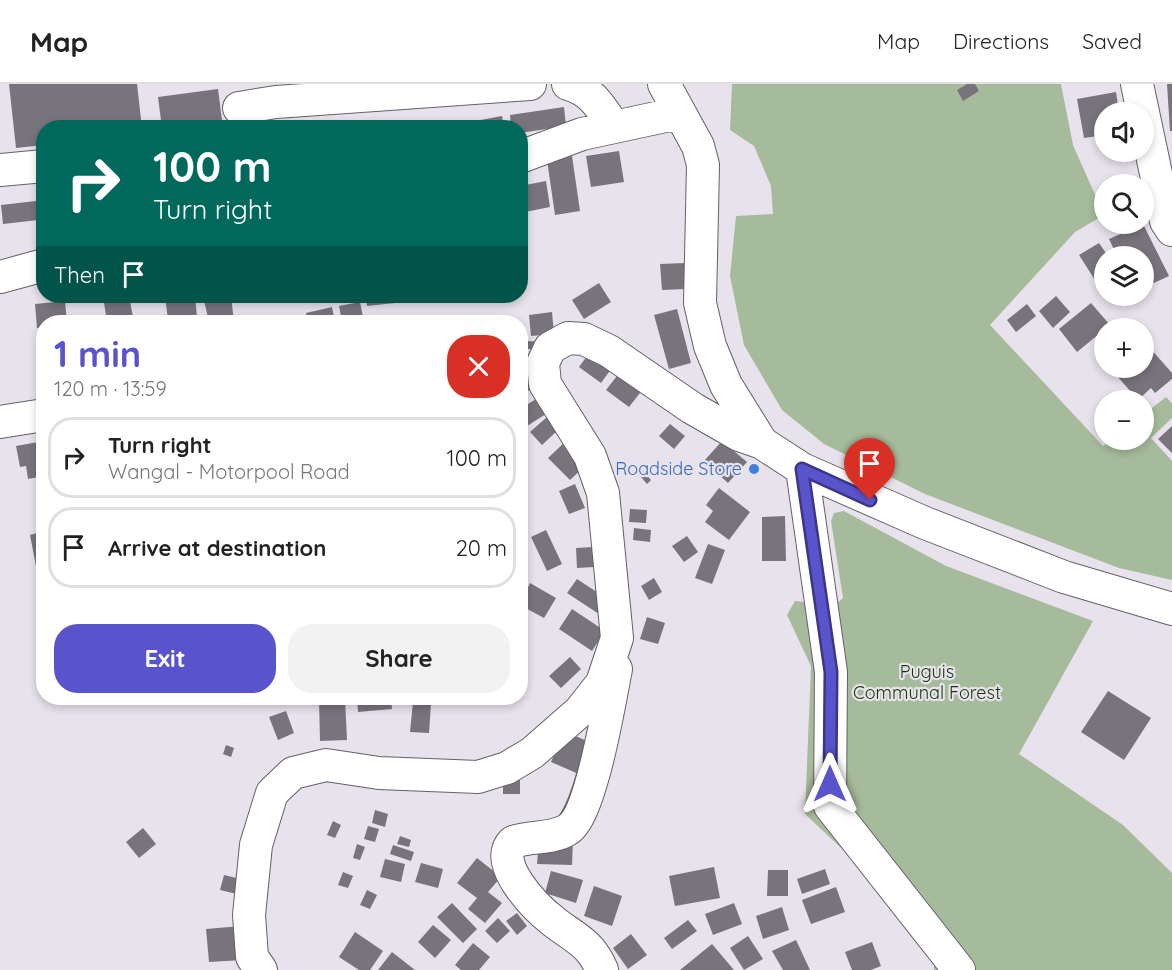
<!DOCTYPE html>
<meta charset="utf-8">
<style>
body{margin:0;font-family:Quicksand,sans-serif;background:#f2f2f2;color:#222;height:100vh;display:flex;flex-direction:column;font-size:22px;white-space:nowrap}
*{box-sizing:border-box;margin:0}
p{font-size:20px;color:#767676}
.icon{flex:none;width:33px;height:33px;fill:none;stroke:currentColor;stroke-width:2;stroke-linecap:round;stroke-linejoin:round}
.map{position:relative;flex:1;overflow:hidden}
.details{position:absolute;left:36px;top:231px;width:492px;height:390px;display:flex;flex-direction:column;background:#fff;border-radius:24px;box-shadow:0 3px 9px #0003}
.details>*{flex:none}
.guide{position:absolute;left:36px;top:36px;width:492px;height:183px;border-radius:24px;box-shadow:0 3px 9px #0003;background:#00695c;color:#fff;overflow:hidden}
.controls{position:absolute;left:1094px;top:18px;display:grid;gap:12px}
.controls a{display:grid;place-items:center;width:60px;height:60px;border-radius:50%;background:#fff;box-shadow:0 3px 9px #0003;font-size:30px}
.pin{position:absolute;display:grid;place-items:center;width:51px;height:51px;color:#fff;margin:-62px -26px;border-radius:50% 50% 50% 0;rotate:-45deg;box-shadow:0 0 6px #0007}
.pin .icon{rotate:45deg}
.me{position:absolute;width:66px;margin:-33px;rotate:0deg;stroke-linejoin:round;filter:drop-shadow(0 0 4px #0008)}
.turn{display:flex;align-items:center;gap:21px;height:126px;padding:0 18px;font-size:27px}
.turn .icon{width:78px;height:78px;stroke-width:2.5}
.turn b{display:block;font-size:42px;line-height:51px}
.then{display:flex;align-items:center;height:57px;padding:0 18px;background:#0003;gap:12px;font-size:22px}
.round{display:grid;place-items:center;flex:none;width:63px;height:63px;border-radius:24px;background:#f2f2f2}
.headline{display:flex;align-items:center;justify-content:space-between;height:102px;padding:0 18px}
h1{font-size:36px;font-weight:800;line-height:45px;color:#5954cc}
.cta{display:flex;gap:12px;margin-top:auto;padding:12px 18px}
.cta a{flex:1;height:69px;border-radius:24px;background:#5954cc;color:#fff;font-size:24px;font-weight:800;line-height:69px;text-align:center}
.cta a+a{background:#f2f2f2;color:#222}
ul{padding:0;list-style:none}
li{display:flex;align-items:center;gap:18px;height:81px;margin:0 12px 9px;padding:0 6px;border:3px solid #e0e0e0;border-radius:24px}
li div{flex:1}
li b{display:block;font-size:22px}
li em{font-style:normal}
header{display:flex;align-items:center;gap:36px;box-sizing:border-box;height:84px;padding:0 30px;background:#fff;border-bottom:2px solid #e0e0e0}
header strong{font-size:28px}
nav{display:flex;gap:33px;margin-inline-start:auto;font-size:21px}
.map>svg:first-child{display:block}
</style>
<header>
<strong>Map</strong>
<nav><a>Map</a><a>Directions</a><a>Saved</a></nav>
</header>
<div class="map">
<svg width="1172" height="886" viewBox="0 0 1172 886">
<rect width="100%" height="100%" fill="#e7e2eb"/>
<path fill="#a6bb9b" d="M732,0H1061L1073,61L1104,131L1075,148L990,241L1103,362L1112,356H1143V331L1166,313L1172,319V334L1151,354L1172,377V496L1119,484L925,410L824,360L782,326L744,261L730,192L736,132L773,130L771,102L754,62L730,46Z
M844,427L946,482L1093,537L1019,670L1123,741L1172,789V886H934V851L805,730L811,582L787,531L795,517L835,521L843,514L831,437L834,429Z"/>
<path fill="#79747c" d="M9,0H137L142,44H44V61L16,64Z
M967,0H975L979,7L963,17L957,6Z
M1167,0H1172V47H1170Z
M218,5L223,44H162L158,13Z
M1116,8L1119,28H1104V51L1084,54L1077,15Z
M564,23L566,42L520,49V44H511L510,31Z
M502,32L504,44H454V41Z
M619,67L624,98L591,103L586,72Z
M572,72L580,127L555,131L547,76Z
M546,97L550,123L525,128L520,102Z
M36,117L38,136L3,140L1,121Z
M1143,140L1169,192L1143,204V172H1117L1109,155Z
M1099,159L1108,172H1104L1102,207L1079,171Z
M685,179L686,205L662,206L660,180Z
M599,199L611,218L584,235L572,216Z
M103,212H129L134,238H107Z
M165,212H195L197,233L168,236Z
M203,212H231L234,238H209Z
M366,212H395V219L367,222Z
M1056,212L1070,228L1053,244L1039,227Z
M65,217L67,238H44V244H37L35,220Z
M360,218L364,238H342L339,222Z
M1091,219L1110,241L1077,268L1059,245Z
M1027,220L1036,232L1016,248L1007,236Z
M332,223L335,238H308L306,229Z
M677,225L691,279L669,285L654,231Z
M552,228L554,250L531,252L529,231Z
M300,231L301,238H270V235Z
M526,257L544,258L543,265H526Z
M1150,264L1172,289V295L1155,309L1151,304L1138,316L1117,292L1127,284H1143V270Z
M592,265L614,281L601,299L579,283Z
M520,278L536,302L520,312Z
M620,288L643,305L629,323L606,306Z
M536,315L546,330L527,342L520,332V325Z
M547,333L558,346L542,361L530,348Z
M670,340L685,352L674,365L659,352Z
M1172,342V369L1158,355Z
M44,357V392L28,395L26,382L20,383L16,362Z
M566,357L587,380L570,396L548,374Z
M722,357L747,378L728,399L704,377Z
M640,384L651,396L647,400L636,387Z
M575,400L585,424L569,430L559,407Z
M719,404L750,428L729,456L705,438L713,427L706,421Z
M630,425L647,426L646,439L629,438Z
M785,432L786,477H762V433Z
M634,444L651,446L650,458L633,456Z
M546,446L562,480L547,487L531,453Z
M44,447V480L36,482L30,451Z
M687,452L698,468L684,478L672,462Z
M708,460L725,466L712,500L695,494Z
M593,463L594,483L577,484L576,464Z
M654,494L662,508L649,516L641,502Z
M577,495L609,516L599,530L567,509Z
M530,499L556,514L544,534L520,521Z
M572,525L605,547L592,567L559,545Z
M647,533L665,539L658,560L640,555Z
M570,573L581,585L561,604L549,592Z
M1108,607L1151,634L1124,676L1081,648Z
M345,614L347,656L320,657L319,615Z
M357,614H391L392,625L358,628Z
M413,618L431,619L429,649L410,648Z
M286,627L294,649L278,656L269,633Z
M564,647L594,660L581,691L551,678Z
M226,661L234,664L231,673L223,670Z
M503,694H520V710H503Z
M375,726L388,730L385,743L372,739Z
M333,737L341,741L335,754L327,751Z
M368,742L379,745L375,758L364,755Z
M143,744L156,760L139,774L126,758Z
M400,752L411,756L409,763L397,760Z
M539,755L573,756L572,781L537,780Z
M357,760L365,763L360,776L353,774Z
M393,761L414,768L411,777L390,770Z
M477,774L501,793L488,808L502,819L485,839L468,825L477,814L457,799Z
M385,775L405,780L401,798L380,793Z
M421,779L443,785L438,804L415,798Z
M714,783L720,814L675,822L669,792Z
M825,785L830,800L802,810L797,795Z
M768,786H788V812H767Z
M551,787L583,796L576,819L545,809Z
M343,788L353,792L348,804L338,801Z
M224,791L249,797L245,812L220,806Z
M594,802L622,812L612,842L584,832Z
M836,803L845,828L811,840L802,816Z
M367,806L377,811L370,825L360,821Z
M452,819L477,845L463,859L437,833Z
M734,819L742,840L713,851L705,830Z
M782,823L789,846L763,855L756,832Z
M517,829L527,842L517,851L506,837Z
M498,834L510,847L497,859L485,847Z
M688,836L697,847L672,865L664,854Z
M433,841L451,856L435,874L418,858Z
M241,842L243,876L209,878L206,845Z
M355,848L383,867L370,886H359L339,873Z
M631,850L647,871L628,885L613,864Z
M748,852L763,875L744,886L730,864Z
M796,856L810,886H783L772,867Z
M872,858L881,882L871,886H852L845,868Z
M473,859L490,873L479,886H461L455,881Z
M712,860L734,886H680Z
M392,868L415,886H378Z"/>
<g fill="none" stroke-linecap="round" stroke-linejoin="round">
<g stroke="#656068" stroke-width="34">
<path id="minor" d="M568,0C592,7 601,23 614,43
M664,0L698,62L703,81L700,219L710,262L726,301L762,359L802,385L925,439L1064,493L1172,525
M1137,0L1166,137L1172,146
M239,24L276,18L530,0
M520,73L582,50L679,29
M0,86L44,82
M0,193L44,181
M0,338L44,331
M802,385L831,588L830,722L959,886
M261,886L252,873L249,831L256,761L272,709L293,689L326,681L379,689L478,693L507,684L532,669L580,627L602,599L617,554L603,409L590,372L545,300L543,279L550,264L568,254L584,255L609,267L692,324L739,351L762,359
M602,886C599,879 595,872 590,866C580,854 565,847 553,837C535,823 492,779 513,758C530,752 552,755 567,746C591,733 610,615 616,585"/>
</g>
<use href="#minor" stroke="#fff" stroke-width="32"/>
</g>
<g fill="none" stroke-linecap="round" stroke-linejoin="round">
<g stroke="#3a3785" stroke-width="15">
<path id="route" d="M830,700L831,588L802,385L870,416"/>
</g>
<use href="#route" stroke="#5954cc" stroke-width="10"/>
</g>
<circle fill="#3f7fe0" stroke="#e7e2eb" stroke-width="2" cx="754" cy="385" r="6"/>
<g text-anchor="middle" stroke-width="4.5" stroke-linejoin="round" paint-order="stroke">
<g font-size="18" fill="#366cbe" stroke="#e7e2eb" text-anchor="end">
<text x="742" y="391">Roadside Store</text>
</g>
<g font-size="18" fill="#1a3505" stroke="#e7e2eb">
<text x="927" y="594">Puguis<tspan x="927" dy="21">Communal Forest</tspan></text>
</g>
</g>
</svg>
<div class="controls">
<a><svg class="icon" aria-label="sound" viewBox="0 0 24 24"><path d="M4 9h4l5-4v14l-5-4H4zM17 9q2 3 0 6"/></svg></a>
<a><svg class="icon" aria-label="search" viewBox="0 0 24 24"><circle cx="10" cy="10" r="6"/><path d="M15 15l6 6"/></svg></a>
<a><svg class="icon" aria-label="layers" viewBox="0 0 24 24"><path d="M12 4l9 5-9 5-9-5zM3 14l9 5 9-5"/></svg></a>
<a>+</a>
<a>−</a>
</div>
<div class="pin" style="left:870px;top:416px;background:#d93025"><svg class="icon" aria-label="arrive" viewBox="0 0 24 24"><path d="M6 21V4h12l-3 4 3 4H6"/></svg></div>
<svg class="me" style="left:830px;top:700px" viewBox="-20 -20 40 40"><path d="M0-17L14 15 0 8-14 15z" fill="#5954cc" stroke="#fff" stroke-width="4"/></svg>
<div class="guide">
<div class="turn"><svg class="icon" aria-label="right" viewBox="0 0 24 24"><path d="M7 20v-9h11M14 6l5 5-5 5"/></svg><div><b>100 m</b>Turn right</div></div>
<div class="then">Then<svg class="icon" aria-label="arrive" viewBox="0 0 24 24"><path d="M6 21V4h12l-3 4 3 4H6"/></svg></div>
</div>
<section class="details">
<div class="headline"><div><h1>1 min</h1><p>120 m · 13:59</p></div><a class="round" style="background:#d93025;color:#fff"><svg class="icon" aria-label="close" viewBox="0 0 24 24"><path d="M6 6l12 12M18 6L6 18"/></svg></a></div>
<ul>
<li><svg class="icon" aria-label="right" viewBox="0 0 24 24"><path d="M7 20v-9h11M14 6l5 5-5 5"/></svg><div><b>Turn right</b><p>Wangal - Motorpool Road</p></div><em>100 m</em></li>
<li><svg class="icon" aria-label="arrive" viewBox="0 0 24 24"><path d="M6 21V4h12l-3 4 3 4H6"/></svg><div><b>Arrive at destination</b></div><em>20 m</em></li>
</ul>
<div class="cta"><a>Exit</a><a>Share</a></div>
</section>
</div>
